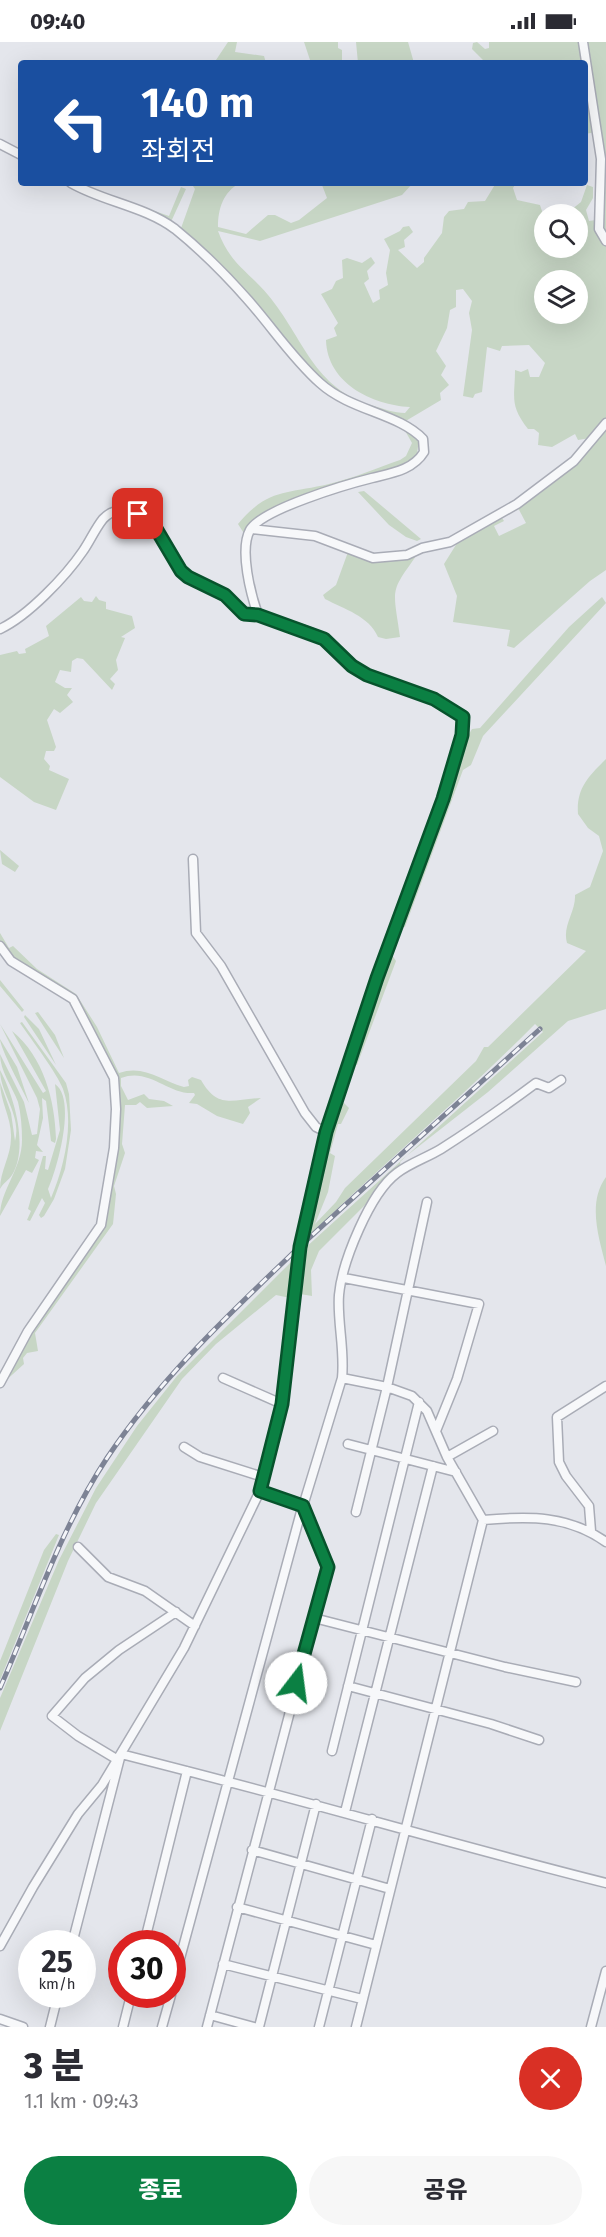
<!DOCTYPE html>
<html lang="ko">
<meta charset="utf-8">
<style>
body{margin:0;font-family:"Fira Sans","Noto Sans KR",sans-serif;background:#f7f7f7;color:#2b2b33;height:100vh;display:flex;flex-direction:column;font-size:22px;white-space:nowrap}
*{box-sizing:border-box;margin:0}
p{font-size:20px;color:#7c7c81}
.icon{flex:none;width:33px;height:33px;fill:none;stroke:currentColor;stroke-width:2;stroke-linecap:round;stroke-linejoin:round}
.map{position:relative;height:1985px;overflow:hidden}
.sheet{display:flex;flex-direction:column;background:#fff;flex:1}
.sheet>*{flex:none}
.guide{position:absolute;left:18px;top:18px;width:570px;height:126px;border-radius:6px;box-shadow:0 6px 24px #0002;background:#1a4fa0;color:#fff;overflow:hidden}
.fabs{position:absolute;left:534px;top:162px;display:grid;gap:12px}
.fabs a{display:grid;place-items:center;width:54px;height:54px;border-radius:50%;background:#fff;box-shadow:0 6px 24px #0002;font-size:30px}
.speed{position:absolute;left:18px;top:1888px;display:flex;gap:12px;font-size:30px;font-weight:700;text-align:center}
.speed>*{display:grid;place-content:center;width:78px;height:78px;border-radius:50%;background:#fff;box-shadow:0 6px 24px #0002;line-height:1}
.speed small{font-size:15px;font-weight:400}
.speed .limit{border:9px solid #d22;background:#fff;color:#111}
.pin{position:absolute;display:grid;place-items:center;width:51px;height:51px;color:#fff;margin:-26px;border-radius:12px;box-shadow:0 3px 9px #0006}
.me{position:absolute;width:66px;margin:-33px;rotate:15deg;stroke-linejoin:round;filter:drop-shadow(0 0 4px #0008)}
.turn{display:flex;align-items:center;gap:21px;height:126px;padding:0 24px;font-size:27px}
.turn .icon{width:78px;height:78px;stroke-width:2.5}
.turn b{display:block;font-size:42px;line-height:51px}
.round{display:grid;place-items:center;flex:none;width:63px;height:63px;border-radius:32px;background:#f7f7f7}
.head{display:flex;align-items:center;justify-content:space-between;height:102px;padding:0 24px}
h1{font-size:36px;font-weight:800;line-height:45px}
.primary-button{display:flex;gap:12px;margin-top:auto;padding:12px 24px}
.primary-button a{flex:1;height:69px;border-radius:36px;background:#0b8043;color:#fff;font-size:24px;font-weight:800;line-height:69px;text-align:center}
.primary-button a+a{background:#f7f7f7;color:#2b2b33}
.status{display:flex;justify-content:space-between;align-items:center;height:42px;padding:0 30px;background:#fff;direction:ltr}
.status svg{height:16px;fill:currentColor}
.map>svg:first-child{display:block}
</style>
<div class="status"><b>09:40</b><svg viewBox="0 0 49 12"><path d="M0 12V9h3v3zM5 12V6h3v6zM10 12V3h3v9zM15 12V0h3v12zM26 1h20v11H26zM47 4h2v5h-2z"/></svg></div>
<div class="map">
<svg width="606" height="1985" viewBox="0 0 606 1985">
<rect width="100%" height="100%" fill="#e4e6ec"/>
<path fill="#c7d6c5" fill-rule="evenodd" d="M228,0H237L235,10L264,14L266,21H214Z
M304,0H338V6L342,8V21H311Z
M356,0H408L414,21H358Z
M477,0L485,7L489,6V0H582L585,21H481L483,18L472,7L473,1Z
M585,0H606V197L603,193V137Z
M585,22L596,90L585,92Z
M83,141H89L88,146L169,174L181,145L186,147L170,182L82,145Z
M191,141H240C223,150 218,167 218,185L246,192L268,173H275L291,181L299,178L327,156L322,143L325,141H413L402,153L260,199L218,189C230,222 248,229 268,253C304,296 313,347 374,364C384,367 394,371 405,371L410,365C372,363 327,341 326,298L337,294L334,286L338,281L321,252L332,247L336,239L343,236L342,218L347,216L362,221L371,215L375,221L367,229L369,237L364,241L373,261L380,257L379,248L388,243L386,231L390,208L384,197L400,189L403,185L409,184L413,190L404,198L405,205L398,208L417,226L424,220V216L442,191L444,175L449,169L464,167L468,160L485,159L496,141H516L513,146L517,158L540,163L543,172L571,168L581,160L587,143L593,145V156L586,168L589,179L596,178L606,202V378L590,396L578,398L575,392L552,405L538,403L539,391L534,387H528C509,363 515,355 515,328L521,330L528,327L530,335H539L545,321L529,303L502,304L500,309L487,305L482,350L475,352L473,356L463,354L472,288L469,271L472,259L463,247L456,248V265L450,268L447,286L436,309L446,324L441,333L449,343L440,351L441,358L404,380L354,362L320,339L180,189L195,147ZM544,172H578V206H544ZM544,238H578V272H544Z
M606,384V528L590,539L514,606L507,604L510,588L453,580L457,554L444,522L459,498L500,473L504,479L494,484L499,494L526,481L517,464Z
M403,385L419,397L417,412L407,422L305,453L245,493L238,482C268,446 287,452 329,442C354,436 377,426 400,418L406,414L412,401Z
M364,449L421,497L417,499L406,495L389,483L358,450Z
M348,510L367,516L419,510C389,552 393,544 400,595L386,597L378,595C369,574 344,567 325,557L323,553L336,543Z
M96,554L99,558L106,560V567L132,574L135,586L121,595L125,596L116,618L118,628L110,637L115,642L112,648L83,617L77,616L72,619L71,630L60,628L55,640L65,646H72L67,653L73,660L60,671L54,667L47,678L56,705L54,709H46L44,717L50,724L49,728L69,737L56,768L34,760L0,735V613L17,609L19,612L26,611L25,607L49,594L46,584L81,555L84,559L92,560Z
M602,555L606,561L483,694L471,723L463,728L405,885H401L447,757L460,707L472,687L480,686L569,585Z
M606,717V967L568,979L488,1050L400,1119L401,1127L319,1209L311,1228L312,1254L300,1252L304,1207L543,990L535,982C461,1057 380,1124 305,1198L339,1056L349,1066L341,1082H338L330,1111L335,1114L328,1150L315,1182L336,1160L345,1146L476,1019L484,1005H488L586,909L567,901C562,884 576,869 575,853L590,845L603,809L599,794L588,786L578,772C576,746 589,734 606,717Z
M0,808L19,824L15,830L2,822Z
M0,891L9,906L13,904L37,927L76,952L97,985L119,1031C144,1022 162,1039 184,1045L189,1044L188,1038L192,1035L201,1038C218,1068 233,1057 261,1056L248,1065L250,1071L243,1082L217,1074L197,1062L189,1061L195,1053L194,1051C168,1053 149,1025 121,1036V1044L128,1058L144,1052L149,1057L164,1059L173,1064L147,1066L140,1060L136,1063H125L122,1102L125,1111L114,1144L116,1152L113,1182L35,1291L38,1309L27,1311L23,1316L24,1322L2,1342L31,1290L97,1194L118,1056L78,961L8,912L0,900Z
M390,910L396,919L357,1023L354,1022Z
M0,938L24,968L22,970L0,944Z
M38,970L55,993L64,1016L35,971Z
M25,973L39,987L56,1023L24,975Z
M22,980L66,1041L69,1052L71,1088L65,1127L54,1157L44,1174L41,1176L39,1173L45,1161L42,1156L30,1179L27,1178L31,1169L28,1167L43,1114H46L45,1127L48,1128L60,1088L55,1042C77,1057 57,1127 48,1147L51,1156C64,1126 75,1080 63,1047C57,1031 31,997 20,981Z
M0,982L43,1051L46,1049L12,989C44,1015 55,1059 56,1097L55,1101L51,1099L46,1059L42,1056L43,1076L37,1103L43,1110L36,1109L35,1116L39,1118L32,1131L26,1128L0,1174C0,1148 22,1127 22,1098C22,1086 21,1072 18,1060C12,1044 0,1029 0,1012L24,1060L32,1093L37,1092L40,1067L37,1056Z
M0,997L17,1025L29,1061C23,1049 0,1006 0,997Z
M0,1028C14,1054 29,1105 12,1133C9,1138 3,1141 0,1147C0,1129 11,1114 11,1096C12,1076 0,1060 0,1040L11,1071L15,1099C22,1074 0,1051 0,1028Z
M606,1135V1224C599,1196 587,1161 606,1135Z
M295,1216L290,1256L276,1253L216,1302L182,1337L96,1461L68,1519L0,1689V1656L59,1518L96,1446L137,1384L177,1334Z
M56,1492L59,1493L0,1638V1619L44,1508Z"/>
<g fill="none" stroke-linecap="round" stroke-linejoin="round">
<g stroke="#a9acb6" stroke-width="11">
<path id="minor" d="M583,0L601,117L599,187L606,199
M0,102L21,113
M251,487L315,494L373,516L407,513L422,506L450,500L517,462L574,419L606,381
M0,587C28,574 66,534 83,509C90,499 95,487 103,477C107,473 113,469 118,469C155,464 163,507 181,528C191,541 211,544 225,553C240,563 238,571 258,573
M193,817L196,891L221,924L305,1071L316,1085L326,1090
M0,904L11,919L73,957L114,1036L116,1067L114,1106L101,1183L28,1289L0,1341
M344,1236L479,1262L457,1337L436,1389
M223,1336L282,1362
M342,1336L387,1345L412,1354L427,1369L447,1415L483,1478L356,1985
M348,1402L456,1430
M184,1405L200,1415L263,1435
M447,1415L493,1389
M260,1449L303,1464L342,1336C345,1308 337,1279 339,1253C342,1220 370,1151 397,1131C410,1121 428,1115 441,1107C474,1086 505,1064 536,1041L549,1046L561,1038
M356,1470L387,1345L427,1160
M483,1478C529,1474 568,1473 606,1500
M591,1489L589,1464L566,1434L559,1420L557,1375L606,1344
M78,1505L108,1535L145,1549L195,1584
M314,1576L505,1625L576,1640
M348,1644L491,1682L539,1698
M332,1709L419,1360
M118,1718L78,1694L52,1674L85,1636L119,1608L176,1570
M345,1770L433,1424
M252,1808L390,1847
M237,1865L376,1903
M72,1902L121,1712L187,1729
M144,1902L187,1729C327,1765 466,1806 606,1841
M0,1904L33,1845L78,1772L102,1743L184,1606L260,1449L282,1362L300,1205L326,1090L377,936L443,757L464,682L463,675C437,652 401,648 370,635C351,627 340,609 323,597C305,584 278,585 258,573C251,553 239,508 250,488C262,467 348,442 372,436C392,431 413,428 424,410L423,397C398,371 351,369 320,341C292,316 272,285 248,258C226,233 201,208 175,187C144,164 104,160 71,141
M223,1922L362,1957
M172,1946L302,1466
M210,1973L254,1985
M0,1977L23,1985
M50,1985L58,1953
M123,1985L131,1953
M162,1985L171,1953
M207,1985L328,1525L303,1464
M259,1985L316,1762
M319,1985L372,1777
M591,1985L606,1929"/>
</g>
<use href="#minor" stroke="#f7f8fa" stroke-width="8"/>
<g stroke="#7d8395" stroke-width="5">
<path id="rail" d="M0,1646C34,1569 60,1487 107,1416C159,1338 227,1274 295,1209C376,1134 458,1061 540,987"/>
</g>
<use href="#rail" stroke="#f4f5f9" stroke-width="3" stroke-dasharray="9" stroke-linecap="butt"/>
</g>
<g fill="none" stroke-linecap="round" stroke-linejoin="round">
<g stroke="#07532c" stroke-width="15">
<path id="route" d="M138,472L155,485L181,529L188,535L225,553L244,572L258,573L324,597L352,624L367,633L434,657L463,675L462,693L443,757L377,936L326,1090L300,1205L282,1362L260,1449L303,1464L328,1525L296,1641"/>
</g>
<use href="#route" stroke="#0b8043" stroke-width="10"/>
</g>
</svg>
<div class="fabs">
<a><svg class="icon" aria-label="search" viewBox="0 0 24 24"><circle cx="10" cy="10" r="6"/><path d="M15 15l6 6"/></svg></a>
<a><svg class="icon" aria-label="layers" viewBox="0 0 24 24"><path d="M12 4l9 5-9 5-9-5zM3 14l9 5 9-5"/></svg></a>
</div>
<div class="speed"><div>25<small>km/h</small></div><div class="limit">30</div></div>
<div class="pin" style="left:138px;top:472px;background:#d93025"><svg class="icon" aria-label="arrive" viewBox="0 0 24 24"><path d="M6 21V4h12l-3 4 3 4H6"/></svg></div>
<svg class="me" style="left:296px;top:1641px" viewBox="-20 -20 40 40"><circle r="19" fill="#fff"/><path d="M0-13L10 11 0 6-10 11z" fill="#0b8043"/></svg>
<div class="guide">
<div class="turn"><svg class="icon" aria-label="left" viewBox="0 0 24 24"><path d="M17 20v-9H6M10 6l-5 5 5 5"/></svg><div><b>140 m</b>좌회전</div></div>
</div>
</div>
<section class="sheet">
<div class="head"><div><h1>3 분</h1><p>1.1 km · 09:43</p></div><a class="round" style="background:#d93025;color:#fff"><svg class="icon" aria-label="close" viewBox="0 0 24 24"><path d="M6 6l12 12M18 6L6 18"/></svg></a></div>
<div class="primary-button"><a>종료</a><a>공유</a></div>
</section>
